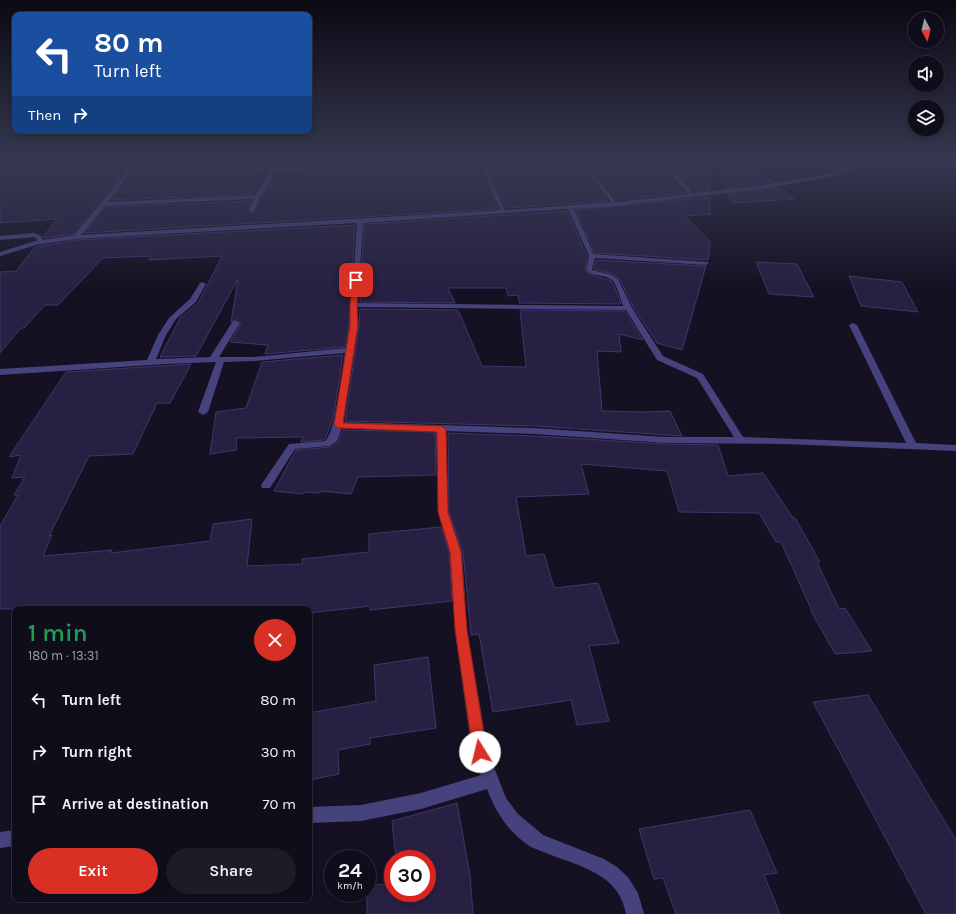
<!DOCTYPE html>
<meta charset="utf-8">
<style>
body{margin:0;font-family:Karla,sans-serif;background:#1e1b27;color:#f1f3f6;height:100vh;display:flex;flex-direction:column;font-size:15px;white-space:nowrap}
*{box-sizing:border-box;margin:0}
p{font-size:13px;color:#9c9ca2}
.icon{flex:none;width:22px;height:22px;fill:none;stroke:currentColor;stroke-width:2;stroke-linecap:round;stroke-linejoin:round}
.map{position:relative;flex:1;overflow:hidden}
.side{position:absolute;left:12px;top:606px;width:300px;height:296px;display:flex;flex-direction:column;background:#100d1a;border-radius:8px;box-shadow:0 2px 6px #0003,0 0 0 1px #302d39}
.side>*{flex:none}
.top-card{position:absolute;left:12px;top:12px;width:300px;height:122px;border-radius:8px;box-shadow:0 2px 6px #0003,0 0 0 1px #302d39;background:#1a4fa0;color:#fff;overflow:hidden}
.needle{width:26px;rotate:173deg}
.buttons{position:absolute;left:908px;top:12px;display:grid;gap:8px}
.buttons a{display:grid;place-items:center;width:36px;height:36px;border-radius:50%;background:#100d1a;box-shadow:0 2px 6px #0003,0 0 0 1px #302d39;font-size:20px}
.speed{position:absolute;left:324px;top:850px;display:flex;gap:8px;font-size:20px;font-weight:700;text-align:center}
.speed>*{display:grid;place-content:center;width:52px;height:52px;border-radius:50%;background:#100d1a;box-shadow:0 2px 6px #0003,0 0 0 1px #302d39;line-height:1}
.speed small{font-size:10px;font-weight:400}
.speed .limit{border:6px solid #d22;background:#fff;color:#111}
.pin{position:absolute;display:grid;place-items:center;width:34px;height:34px;color:#fff;margin:-17px;border-radius:8px;box-shadow:0 2px 6px #0006}
.me{position:absolute;width:44px;margin:-22px;rotate:351deg;stroke-linejoin:round;filter:drop-shadow(0 0 3px #0008)}
.turn{display:flex;align-items:center;gap:14px;height:84px;padding:0 16px;font-size:18px}
.turn .icon{width:52px;height:52px;stroke-width:2.5}
.turn b{display:block;font-size:28px;line-height:34px}
.then{display:flex;align-items:center;height:38px;padding:0 16px;background:#0003;gap:8px;font-size:15px}
.round{display:grid;place-items:center;flex:none;width:42px;height:42px;border-radius:21px;background:#1e1b27}
.overview{display:flex;align-items:center;justify-content:space-between;height:68px;padding:0 16px}
h1{font-size:24px;font-weight:600;line-height:30px;color:#1e9e55}
.cta{display:flex;gap:8px;margin-top:auto;padding:8px 16px}
.cta a{flex:1;height:46px;border-radius:24px;background:#d93025;color:#fff;font-size:16px;font-weight:600;line-height:46px;text-align:center}
.cta a+a{background:#1e1b27;color:#f1f3f6}
ul{padding:0;list-style:none}
li{display:flex;align-items:center;gap:12px;height:52px;padding:0 16px}
li div{flex:1}
li b{display:block;font-size:15px}
li em{font-style:normal}
.map>svg:first-child{display:block}
</style>
<div class="map">
<svg width="956" height="914" viewBox="0 0 956 914">
<rect width="100%" height="100%" fill="#151123"/>
<path fill="#272042" stroke="#41356b" d="M31,160H80L86,165L92,166L117,167L126,169L73,234L44,238L43,237L57,219L0,223V173L14,162Z
M88,160H222L215,170L133,171L135,169V167L122,162Z
M229,160L421,161L419,166L478,164L498,209L84,233L107,207L251,201L248,211L253,214L256,211L260,199L276,172L341,168L344,167L341,164L225,168Z
M499,160H579L608,201L506,208L485,164L500,163Z
M586,160H622L624,161H662L670,169L668,174L685,193L617,200Z
M752,168L772,182L726,188L718,169Z
M710,169V190L694,191L677,173L681,170Z
M267,173L254,194L111,200L129,177Z
M779,187L795,199L732,203L728,195Z
M710,197V213L711,214L685,216L710,242L708,260L595,253L576,210Z
M567,211L587,256L585,271L591,275L610,280L614,285L621,304L519,303L518,295L508,296L506,288H448L455,303L360,302L364,224Z
M355,225L349,325L345,347L265,354L268,345L230,342L241,323L236,320L231,322L238,279L196,356L160,357L180,318L198,303L222,256L149,260L151,256L103,258L58,305H45L24,328H21L0,353V272L16,271L35,247L76,240Z
M596,260L706,266L682,350L657,343L633,307L619,278L609,273L594,269Z
M756,262L797,264L814,297L769,294Z
M849,276L902,282L918,312L861,306Z
M360,309L458,310L482,366L526,367L520,310L625,311L643,340L619,334L621,352L597,351L602,411L642,412L670,411L682,436L534,426L345,421L359,325Z
M343,355L334,414L327,435L324,440L301,442L303,437L237,438L236,450L210,454L216,412L246,408L262,362Z
M191,364L170,403H157L133,454L89,456L49,536L52,535L43,556L112,550L111,553L210,541L213,524L252,519L247,566L302,564V559L369,552V534L441,527L449,552L452,601L370,610V606L309,613V609H0V526L18,495H14L25,477L12,478L21,455L9,457L66,372Z
M343,430L435,432L436,475L358,477L351,494L321,491L320,493L305,492L304,494L274,491L296,450L331,447L338,442Z
M448,433L534,436L666,444L718,445L728,476L763,473L793,518H795L820,562H817L839,609L845,608L872,651L835,654L811,611H812L781,542H776L759,513L679,512L667,471L581,464L589,494L516,497L526,556L544,554L554,588L598,583L619,643L589,646L609,721L577,725L571,700L493,712L479,634L471,635L463,552L449,512Z
M428,657L436,728L370,738V744L338,750L339,774L309,780V713L376,701L374,665Z
M868,695L956,840V914H926L813,702Z
M457,803L470,875L473,914H367V886L393,883V893H427V859H396L392,821Z
M750,810L777,873L764,875L780,914H676L663,878L654,879L639,829Z"/>
<g fill="none" stroke-linecap="round" stroke-linejoin="round">
<path fill="#46427d" fill-rule="evenodd" d="M34,233L41,236L44,242L43,243H39L36,238L33,237L0,240V236Z"/>
<path fill="#46427d" fill-rule="evenodd" d="M81,160L95,163H121L134,168L130,173L216,171L224,160H228L222,170L341,165L343,166L341,167L275,171L262,195L259,198L255,211L252,213L249,211L253,199L106,206L81,235L500,210L479,162L433,161L431,160H482L505,210L611,202L580,160H584L616,202L688,194L669,173L670,170L674,169L669,160H675L674,162L680,170L675,173L693,193L756,186L829,174L874,160H881L830,177L756,190L615,206L574,209L594,254L708,262L709,263L706,265L595,258L592,270L609,274L618,279L632,308L663,356L703,374L743,437L906,443L849,325L853,323L857,325L916,443L956,445V451L784,444L666,443L534,434L446,431L448,512L462,552L467,630L488,752L506,798L518,814L543,835L604,859L617,867L628,877L638,893L644,914H626C619,875 583,867 551,855C544,852 537,850 531,847C509,833 496,813 487,789L421,809L361,821L309,823V807L361,805L421,793L481,775L472,752L455,630L450,552L438,512L436,431L342,428L337,441L330,446L295,449L270,488H262L261,485L289,444L325,441C335,435 343,368 345,353L254,361L224,362L208,412L203,415L198,412L216,362L166,364L0,375V369L147,360L158,335L169,318L190,299L200,283L202,282L206,284L196,302L176,319L166,335L156,359L210,357L233,321H236L240,323L219,357H254L346,348L350,325L357,223L76,239L36,245L0,256V252L35,241L74,235L129,168C114,161 95,171 81,160ZM270,171L255,195L108,202L128,176ZM568,209L589,256L586,270C592,278 607,273 614,282C618,289 620,298 623,306L358,303L363,223ZM358,307L626,310L657,360L697,378L734,437H666L534,428L343,422L358,325Z
M15,830V846L0,848V832Z"/>
</g>
<linearGradient id="sky" x2="0" y2="1"><stop stop-color="#0c0913"/><stop offset="0.56" stop-color="#353850"/><stop offset="1" stop-color="#353850" stop-opacity="0"/></linearGradient>
<rect width="956" height="288" fill="url(#sky)"/>
<path fill="#d93025" stroke="#8d1f18" d="M356,278L360,280L357,305L358,325L343,423L441,426L446,429L448,512L461,552L467,630L487,752L485,756L480,758L475,756L473,752L455,630L450,552L438,512L437,432L338,428L334,425L350,325V305L353,280Z"/>
</svg>
<div class="buttons">
<a><svg class="needle" viewBox="-14 -14 28 28"><path d="M0-13l5 13h-10z" fill="#e53935"/><path d="M0 13l5-13h-10z" fill="#9c9ca2"/></svg></a>
<a><svg class="icon" aria-label="sound" viewBox="0 0 24 24"><path d="M4 9h4l5-4v14l-5-4H4zM17 9q2 3 0 6"/></svg></a>
<a><svg class="icon" aria-label="layers" viewBox="0 0 24 24"><path d="M12 4l9 5-9 5-9-5zM3 14l9 5 9-5"/></svg></a>
</div>
<div class="speed"><div>24<small>km/h</small></div><div class="limit">30</div></div>
<div class="pin" style="left:356px;top:280px;background:#d93025"><svg class="icon" aria-label="arrive" viewBox="0 0 24 24"><path d="M6 21V4h12l-3 4 3 4H6"/></svg></div>
<svg class="me" style="left:480px;top:752px" viewBox="-20 -20 40 40"><circle r="19" fill="#fff"/><path d="M0-13L10 11 0 6-10 11z" fill="#d93025"/></svg>
<div class="top-card">
<div class="turn"><svg class="icon" aria-label="left" viewBox="0 0 24 24"><path d="M17 20v-9H6M10 6l-5 5 5 5"/></svg><div><b>80 m</b>Turn left</div></div>
<div class="then">Then<svg class="icon" aria-label="right" viewBox="0 0 24 24"><path d="M7 20v-9h11M14 6l5 5-5 5"/></svg></div>
</div>
<section class="side">
<div class="overview"><div><h1>1 min</h1><p>180 m · 13:31</p></div><a class="round" style="background:#d93025;color:#fff"><svg class="icon" aria-label="close" viewBox="0 0 24 24"><path d="M6 6l12 12M18 6L6 18"/></svg></a></div>
<ul>
<li><svg class="icon" aria-label="left" viewBox="0 0 24 24"><path d="M17 20v-9H6M10 6l-5 5 5 5"/></svg><div><b>Turn left</b></div><em>80 m</em></li>
<li><svg class="icon" aria-label="right" viewBox="0 0 24 24"><path d="M7 20v-9h11M14 6l5 5-5 5"/></svg><div><b>Turn right</b></div><em>30 m</em></li>
<li><svg class="icon" aria-label="arrive" viewBox="0 0 24 24"><path d="M6 21V4h12l-3 4 3 4H6"/></svg><div><b>Arrive at destination</b></div><em>70 m</em></li>
</ul>
<div class="cta"><a>Exit</a><a>Share</a></div>
</section>
</div>
